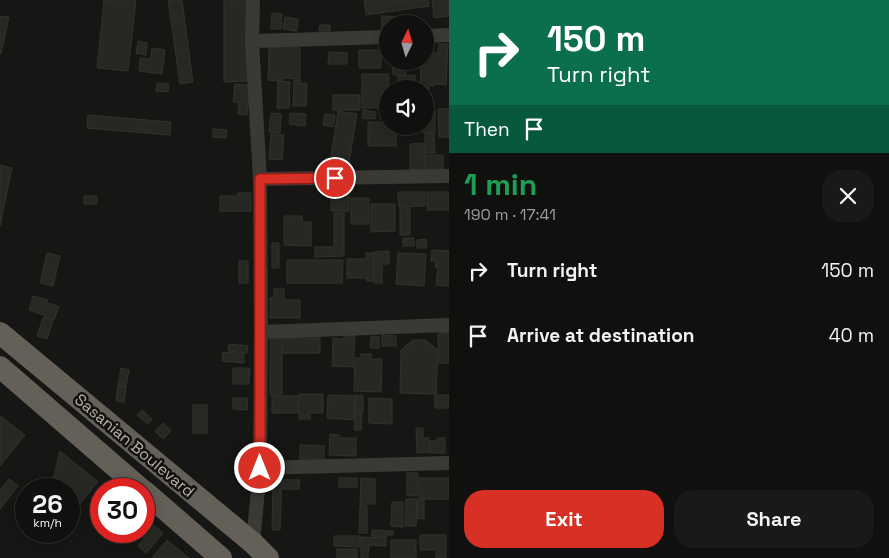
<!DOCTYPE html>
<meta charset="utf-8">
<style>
body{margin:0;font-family:"Space Grotesk",sans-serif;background:#191918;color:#f1f3f6;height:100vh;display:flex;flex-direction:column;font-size:19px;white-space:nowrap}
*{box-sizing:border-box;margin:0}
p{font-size:16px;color:#9c9d9e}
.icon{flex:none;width:28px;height:28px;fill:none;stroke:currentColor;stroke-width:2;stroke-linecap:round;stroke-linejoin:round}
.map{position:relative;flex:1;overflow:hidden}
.panel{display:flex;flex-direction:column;background:#10100f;width:440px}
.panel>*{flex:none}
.hud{background:#0b6e4f;color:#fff;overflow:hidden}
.needle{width:32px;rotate:5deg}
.fabs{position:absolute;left:379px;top:15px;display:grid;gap:10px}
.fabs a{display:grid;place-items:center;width:55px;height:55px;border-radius:50%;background:#10100f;box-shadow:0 2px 12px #0003,0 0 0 1px #30302f;font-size:25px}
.speed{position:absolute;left:15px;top:478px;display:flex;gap:10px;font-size:25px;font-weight:700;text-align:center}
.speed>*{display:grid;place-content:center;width:65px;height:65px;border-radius:50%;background:#10100f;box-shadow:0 2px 12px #0003,0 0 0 1px #30302f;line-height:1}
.speed small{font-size:12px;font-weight:400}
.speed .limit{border:8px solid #d22;background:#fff;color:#111}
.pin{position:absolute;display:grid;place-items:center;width:42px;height:42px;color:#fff;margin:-21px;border:2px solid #fff;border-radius:50%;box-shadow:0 1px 5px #0007}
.me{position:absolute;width:55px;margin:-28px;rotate:0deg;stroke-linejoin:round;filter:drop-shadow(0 0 4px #0008)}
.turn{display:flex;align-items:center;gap:18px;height:105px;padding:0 15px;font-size:22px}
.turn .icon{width:65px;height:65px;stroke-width:2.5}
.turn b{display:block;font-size:35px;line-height:42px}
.then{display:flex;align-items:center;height:48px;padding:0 15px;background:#0003;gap:10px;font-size:19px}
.round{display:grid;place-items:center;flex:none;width:52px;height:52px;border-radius:20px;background:#191918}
.headline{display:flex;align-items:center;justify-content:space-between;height:85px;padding:0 15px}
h1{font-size:30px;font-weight:600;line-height:38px;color:#1e9e55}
.primary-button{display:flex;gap:10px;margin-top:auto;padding:10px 15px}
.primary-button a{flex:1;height:58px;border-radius:20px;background:#d93025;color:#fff;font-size:20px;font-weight:600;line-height:58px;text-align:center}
.primary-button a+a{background:#191918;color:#f1f3f6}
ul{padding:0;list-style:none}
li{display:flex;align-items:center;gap:15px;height:65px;padding:0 15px}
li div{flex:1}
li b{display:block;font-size:19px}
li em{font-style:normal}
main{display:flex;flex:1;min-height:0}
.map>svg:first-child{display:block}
</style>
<main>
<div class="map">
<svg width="449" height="558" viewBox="0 0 449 558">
<rect width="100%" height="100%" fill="#161614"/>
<path fill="#272723" stroke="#32322d" d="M104,0H136L128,71L97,68Z
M168,0H182L193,82L180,84Z
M224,0H248V81L224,82Z
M364,0H428L429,6L366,15Z
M432,0H449V16L434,18Z
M272,13L282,14L281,29H271Z
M0,16L9,17L1,54H0Z
M382,16L414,17L413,24H388V30L381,29Z
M285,17L298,19L297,31L283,29Z
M320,25H330V31H319Z
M138,41L147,43L146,55L136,53Z
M439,44H448L446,85L434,84V86L429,85V89H420L421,61H425V52L438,53Z
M269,46L300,47V79L282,78V81L268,80Z
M152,48L165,50L162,74L139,71L140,58L151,59Z
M359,50H381V68H359Z
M329,52L347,53V64H328Z
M392,63H399V68H405L406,75H393Z
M362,74H389L388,108H362Z
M415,75V87H398V76Z
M294,80H300V83L307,84L306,106H293Z
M278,81L290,82L289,108H277Z
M157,83L169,84L168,92L156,91Z
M235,84L250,85L247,115L238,114L239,102H233Z
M333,95H360V110H333Z
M425,109L435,110V133L421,132V126H425Z
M438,109H449V137H439Z
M363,110L376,112L375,119L362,118Z
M338,111L357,114L348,169L333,166L335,157L331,156Z
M271,113L281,114L280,133L269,132Z
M290,113L306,114L305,126L289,124Z
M325,114L335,115L333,127L323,125Z
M88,115L171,122L170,135L87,128Z
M368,122H388V126H396V146H368Z
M213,129L227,130L226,138L213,137Z
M425,133H434L435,153H425Z
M271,134L284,135L282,160L269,159Z
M424,143L425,170H410V144Z
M426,155H443V169L426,170Z
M0,165L12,168L0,226Z
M331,190H349V211H331Z
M398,192H425V206L399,207Z
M427,192H449V210H427Z
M238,193H251V211H220V196H238Z
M84,196H97V204H84Z
M351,198H369V224H351Z
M371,204H395V231L371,232Z
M400,208H410V235H400Z
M334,213H344V256L315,257V247H334Z
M284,216H302V222H311V246L284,245Z
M403,238H414V246H403Z
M426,239L427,248H417V240Z
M272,243H279V268H272Z
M432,250L449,251V286L436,285L438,268L435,267L436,261H431Z
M389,251V264H382V283H374V252Z
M47,253L60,256L53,286L40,283Z
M366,253H373V281H367V278H347V259H366Z
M398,253L426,254L424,286L396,284Z
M287,260H343L342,283H287Z
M239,261H248V283H239Z
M274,289H284V300H300V318H270V298H274Z
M33,296L48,300L43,315L29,310Z
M49,303L59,307L54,320L44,317Z
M43,318L53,321L47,339L37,336Z
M449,332V363H439L438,333Z
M344,334H355L353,367L332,366L333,338L344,339Z
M382,335L396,336V346H382Z
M371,336L379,337V348H370Z
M283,338H320V353H283Z
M270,339H282V395H270Z
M413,340H425L438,350L436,394L400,393L401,350Z
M229,344L248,346L247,353L228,351Z
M223,352L244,354V363L222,361Z
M361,354H371V359H382L381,392L354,391L355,358H361Z
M121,368L129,370L126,387L118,386Z
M233,368H250L249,384H233Z
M118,386L126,388L124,402L116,401Z
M299,394H323V413H310V419H299Z
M328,395L355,396L354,420L327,418Z
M355,395L363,396V412H355Z
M435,395H449V408H435Z
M272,396H298V413H272Z
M233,398H248L247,410L233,409Z
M369,398L392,399V424L369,423Z
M193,405H207V433H193Z
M142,410L152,419L148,424L137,415Z
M355,413H362L361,430H354Z
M0,416L25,435L0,466Z
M163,423L171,431L163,439L155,431Z
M416,428H423V438H429L430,452L417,453Z
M330,434L339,435V438H356V456L329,455Z
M437,438H445V453H431L430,441H437Z
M300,445L324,446V461L300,460Z
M60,451L98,482L79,505L69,497V489H59L52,483Z
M407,473H418L417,496L407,495Z
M339,478H357V487H339Z
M361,478L375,479V504H360Z
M419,478H449V499H419Z
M9,479L18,486L0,509V490Z
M273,480H282L280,530H272Z
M283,480H300L299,489H283Z
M406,499H417L416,526H405Z
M418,499L424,500V519L417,518Z
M392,502H403V527L391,526Z
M360,505L367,506V533H359Z
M26,515V531H43L42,536L23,532Z
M144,517L163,533L146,553L138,546L144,539L135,531H144Z
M372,530L393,531V535H387V537L372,536Z
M420,535H446V558H436V550H420Z
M334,536H360V547L334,546Z
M361,537L386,538V546L369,545L368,558H361Z
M167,540L189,558H152Z
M391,540H416V558H391Z
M337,549H357V558H337Z"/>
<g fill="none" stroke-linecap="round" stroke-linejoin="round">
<path stroke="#3b3934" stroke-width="14" d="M253,0L252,41L260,179L261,332L260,468L253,543
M425,36L449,35
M252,41L388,37
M260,179L449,176
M261,332L449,325
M260,468L449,463"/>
<path stroke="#646058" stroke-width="22" d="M0,333L253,543L268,558
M0,367L141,489
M144,491L221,558"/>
</g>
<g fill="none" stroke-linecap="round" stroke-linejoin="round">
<g stroke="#8d1f18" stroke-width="12">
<path id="route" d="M260,468V179L335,178"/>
</g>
<use href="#route" stroke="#d93025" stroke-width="9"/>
</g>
<g text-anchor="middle" stroke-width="5" stroke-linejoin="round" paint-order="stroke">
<g font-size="16" fill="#b7b0a4" stroke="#11110f">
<text transform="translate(135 445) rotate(40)" y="6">Sasanian Boulevard</text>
</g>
</g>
</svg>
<div class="fabs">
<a><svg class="needle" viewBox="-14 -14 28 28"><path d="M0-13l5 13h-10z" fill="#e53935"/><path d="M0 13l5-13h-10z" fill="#9c9d9e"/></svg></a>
<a><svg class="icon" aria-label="sound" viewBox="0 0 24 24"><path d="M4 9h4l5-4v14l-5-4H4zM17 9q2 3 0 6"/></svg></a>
</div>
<div class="speed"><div>26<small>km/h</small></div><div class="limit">30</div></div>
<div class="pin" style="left:335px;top:178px;background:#d93025"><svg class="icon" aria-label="arrive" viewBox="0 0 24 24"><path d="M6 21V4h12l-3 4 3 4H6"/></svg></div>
<svg class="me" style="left:260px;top:468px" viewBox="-20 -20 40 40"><circle r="17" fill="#d93025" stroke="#fff" stroke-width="3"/><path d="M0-11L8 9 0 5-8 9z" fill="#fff"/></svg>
</div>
<section class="panel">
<div class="hud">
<div class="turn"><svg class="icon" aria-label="right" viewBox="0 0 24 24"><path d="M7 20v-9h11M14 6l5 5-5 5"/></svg><div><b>150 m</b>Turn right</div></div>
<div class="then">Then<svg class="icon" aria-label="arrive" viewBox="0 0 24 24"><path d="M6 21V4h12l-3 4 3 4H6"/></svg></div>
</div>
<div class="headline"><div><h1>1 min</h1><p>190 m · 17:41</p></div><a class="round"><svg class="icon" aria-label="close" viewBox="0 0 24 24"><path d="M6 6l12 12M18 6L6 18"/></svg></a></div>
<ul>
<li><svg class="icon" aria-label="right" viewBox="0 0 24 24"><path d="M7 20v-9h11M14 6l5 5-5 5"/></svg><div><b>Turn right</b></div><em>150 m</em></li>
<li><svg class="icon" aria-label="arrive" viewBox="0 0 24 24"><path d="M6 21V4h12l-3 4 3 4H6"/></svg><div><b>Arrive at destination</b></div><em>40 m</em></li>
</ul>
<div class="primary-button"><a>Exit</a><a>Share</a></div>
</section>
</main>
